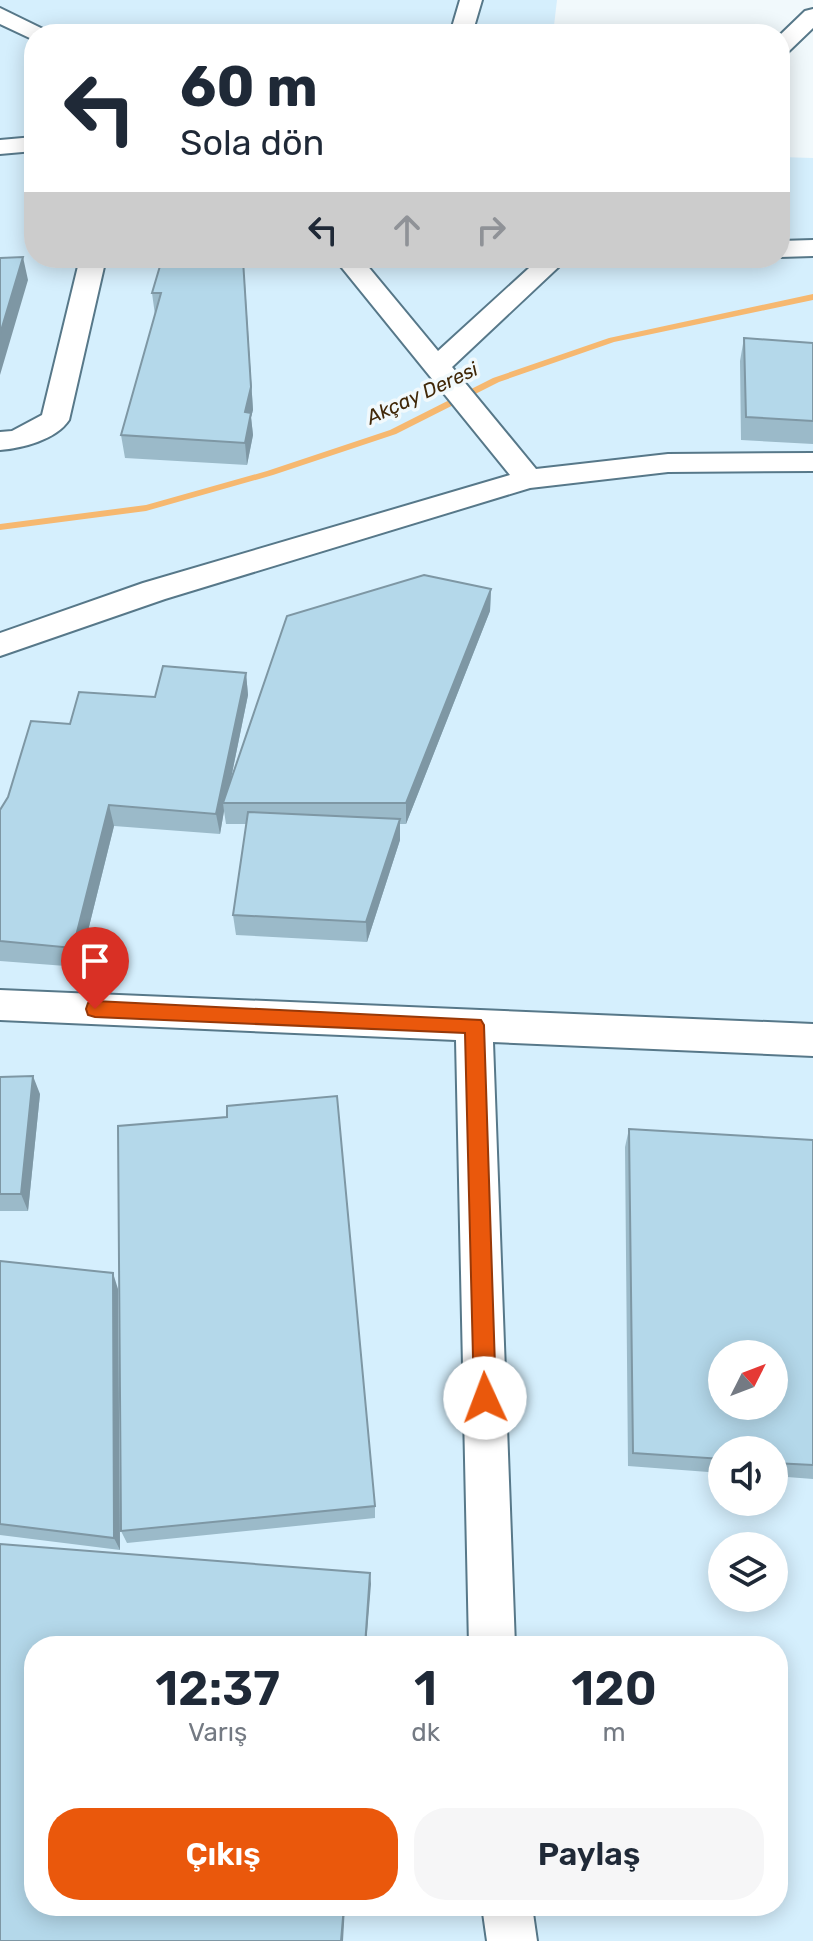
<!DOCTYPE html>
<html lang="tr">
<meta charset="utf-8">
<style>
body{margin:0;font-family:Rubik,sans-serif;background:#f6f6f7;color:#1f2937;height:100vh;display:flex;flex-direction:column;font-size:30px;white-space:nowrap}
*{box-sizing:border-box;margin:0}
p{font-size:26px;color:#747a83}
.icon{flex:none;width:44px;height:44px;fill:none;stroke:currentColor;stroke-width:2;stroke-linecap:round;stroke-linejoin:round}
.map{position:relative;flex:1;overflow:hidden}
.sheet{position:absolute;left:24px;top:1636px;width:764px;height:280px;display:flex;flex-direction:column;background:#fff;border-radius:32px;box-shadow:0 4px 20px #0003}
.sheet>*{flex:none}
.guide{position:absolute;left:24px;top:24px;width:766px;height:244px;border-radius:32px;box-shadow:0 4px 20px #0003;background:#fff;color:#1f2937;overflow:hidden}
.needle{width:52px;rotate:48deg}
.tools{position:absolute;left:708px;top:1340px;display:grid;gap:16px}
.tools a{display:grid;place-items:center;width:80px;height:80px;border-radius:50%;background:#fff;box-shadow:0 4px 20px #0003;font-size:40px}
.pin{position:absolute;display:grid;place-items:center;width:68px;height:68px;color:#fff;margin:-82px -34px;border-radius:50% 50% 50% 0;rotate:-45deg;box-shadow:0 0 8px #0007}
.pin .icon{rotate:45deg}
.me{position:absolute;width:88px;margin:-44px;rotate:358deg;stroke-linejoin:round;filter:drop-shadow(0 0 6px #0008)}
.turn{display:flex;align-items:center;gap:28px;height:168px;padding:0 24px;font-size:36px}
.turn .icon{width:104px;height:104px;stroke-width:2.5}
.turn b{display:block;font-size:56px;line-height:68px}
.lanes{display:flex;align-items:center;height:76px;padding:0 24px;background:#0003;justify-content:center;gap:40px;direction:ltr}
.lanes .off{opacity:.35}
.eta{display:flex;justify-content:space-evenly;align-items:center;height:136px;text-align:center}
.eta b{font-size:48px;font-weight:600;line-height:56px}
.cta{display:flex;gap:16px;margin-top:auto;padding:16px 24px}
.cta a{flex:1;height:92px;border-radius:32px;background:#ea580c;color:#fff;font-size:32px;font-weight:600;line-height:92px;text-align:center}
.cta a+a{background:#f6f6f7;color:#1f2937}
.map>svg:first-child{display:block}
</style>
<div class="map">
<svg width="813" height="1941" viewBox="0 0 813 1941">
<rect width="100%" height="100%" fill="#f1f9fc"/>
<path fill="#d5effd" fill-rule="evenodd" d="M0,0H557L553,34H34V258H780V157L813,158V1941H0ZM722,1354H774V1406H722ZM722,1450H774V1502H722ZM722,1546H774V1598H722ZM34,1646H778V1906H34Z"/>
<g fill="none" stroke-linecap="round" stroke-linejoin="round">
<path fill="#f6b870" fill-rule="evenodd" d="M813,294V300L614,342L499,382L396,434L273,475L146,511L0,530V524L146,505L267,471L390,430L493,378L609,338Z"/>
<g stroke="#577889" stroke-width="4">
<path id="street" d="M460,0H482L472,34H450Z
M0,8L43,29L46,34H34V40L0,24Z
M813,9V28L788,52L780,54V35L805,11Z
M34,137V151L0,154V140Z
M813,240V256L780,257V241Z
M80,258H106L69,420C56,440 22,448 0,450V432L12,431L42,415Z
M334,258H361L438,351L540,258H568L452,367L536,469L668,454L813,453V471L668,472L530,488L165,599L0,656V633L143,583L510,475Z
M0,990L813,1024V1056L493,1042L515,1646H469L456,1040L0,1020Z
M482,1906H532L537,1941H487Z"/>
</g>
<use href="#street" fill="#fff" fill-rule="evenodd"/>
</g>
<path fill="#9bbac9" d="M245,283L253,410L251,417L253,435L247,465L125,458L121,435L155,315L152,293Z
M744,338L813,343V444L741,440L740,361Z
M491,589L490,611L406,824H400V840L367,942L236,935L233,915L246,824H226L224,811L220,834L114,826L79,967L0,961V810L70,724L155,697L246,673L248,695L230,783Z
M0,1077L40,1094L28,1211H0Z
M629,1129L813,1140V1479L774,1476V1450H722V1473L628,1466L625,1147Z
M0,1261L118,1289L120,1550L0,1535Z
M375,1506V1518L127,1543L121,1531Z"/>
<path fill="#7e97a4" d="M23,257L28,280L0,375V334Z
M243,260L253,410L251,417L253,435L247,465L245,443Z
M491,589L490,611L406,824V803Z
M246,673L248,695L226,803H223L224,811L220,834L216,814Z
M109,805L114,826L79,967L73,948Z
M400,819V840L367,942L366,922Z
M33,1076L40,1094L28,1211L21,1194Z
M113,1273L118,1289L120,1550L114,1538Z
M370,1573L371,1584L366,1646H365Z
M344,1906H345L343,1941H341Z"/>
<path fill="#b4d8ea" stroke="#7e97a4" stroke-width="2" fill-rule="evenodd" d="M23,257L0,334V258Z
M210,259L243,260L251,387L245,412L251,413L245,443L121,435L161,293H152L160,266L179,267L181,261L209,263Z
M744,338L813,343V421L746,417Z
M424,575L491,589L406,803H223L287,616Z
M163,666L246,673L216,814L109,805L73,948L0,941V810L8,797L31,721L70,724L79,692L155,697Z
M248,812L400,819L366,922L233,915Z
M33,1076L21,1194H0V1077Z
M337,1096L375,1506L121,1531L118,1126L227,1117V1106Z
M629,1129L813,1140V1465L774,1463V1450H722V1459L633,1453ZM722,1354H774V1406H722Z
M0,1261L113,1273L114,1538L0,1524Z
M0,1544L370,1573L365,1646H34V1906H344L341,1941H0Z"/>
<path fill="#ea580c" stroke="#983908" stroke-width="2" d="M95,1001L481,1020L484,1025L496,1398L493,1405L485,1408L477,1405L474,1398L465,1033L95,1017L88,1015L86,1009L88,1003Z"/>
<g text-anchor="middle" stroke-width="7" stroke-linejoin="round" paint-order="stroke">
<g font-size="20" font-style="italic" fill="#412808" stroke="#f1f9fc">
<text transform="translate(422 393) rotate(-25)" y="7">Akçay Deresi</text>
</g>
</g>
</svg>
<div class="tools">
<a><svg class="needle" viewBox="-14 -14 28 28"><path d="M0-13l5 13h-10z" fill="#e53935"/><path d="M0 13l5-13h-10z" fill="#747a83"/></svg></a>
<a><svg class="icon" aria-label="sound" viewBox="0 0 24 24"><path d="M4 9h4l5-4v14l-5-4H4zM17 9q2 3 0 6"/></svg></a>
<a><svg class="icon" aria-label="layers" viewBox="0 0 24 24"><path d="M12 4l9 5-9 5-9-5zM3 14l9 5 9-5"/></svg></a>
</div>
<div class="pin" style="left:95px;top:1009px;background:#d93025"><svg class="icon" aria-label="arrive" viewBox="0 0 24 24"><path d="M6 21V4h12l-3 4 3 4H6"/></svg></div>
<svg class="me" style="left:485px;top:1398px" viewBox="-20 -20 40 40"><circle r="19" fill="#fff"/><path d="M0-13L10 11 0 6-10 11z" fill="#ea580c"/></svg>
<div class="guide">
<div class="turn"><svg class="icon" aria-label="left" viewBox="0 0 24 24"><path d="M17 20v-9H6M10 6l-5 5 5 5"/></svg><div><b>60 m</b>Sola dön</div></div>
<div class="lanes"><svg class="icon" aria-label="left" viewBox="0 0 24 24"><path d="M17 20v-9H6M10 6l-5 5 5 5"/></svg><svg class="icon off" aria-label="ahead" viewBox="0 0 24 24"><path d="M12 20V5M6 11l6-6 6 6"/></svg><svg class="icon off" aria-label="right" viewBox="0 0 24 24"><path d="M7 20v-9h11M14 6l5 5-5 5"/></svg></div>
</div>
<section class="sheet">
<div class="eta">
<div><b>12:37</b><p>Varış</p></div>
<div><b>1</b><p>dk</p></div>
<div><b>120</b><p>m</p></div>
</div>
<div class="cta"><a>Çıkış</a><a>Paylaş</a></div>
</section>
</div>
